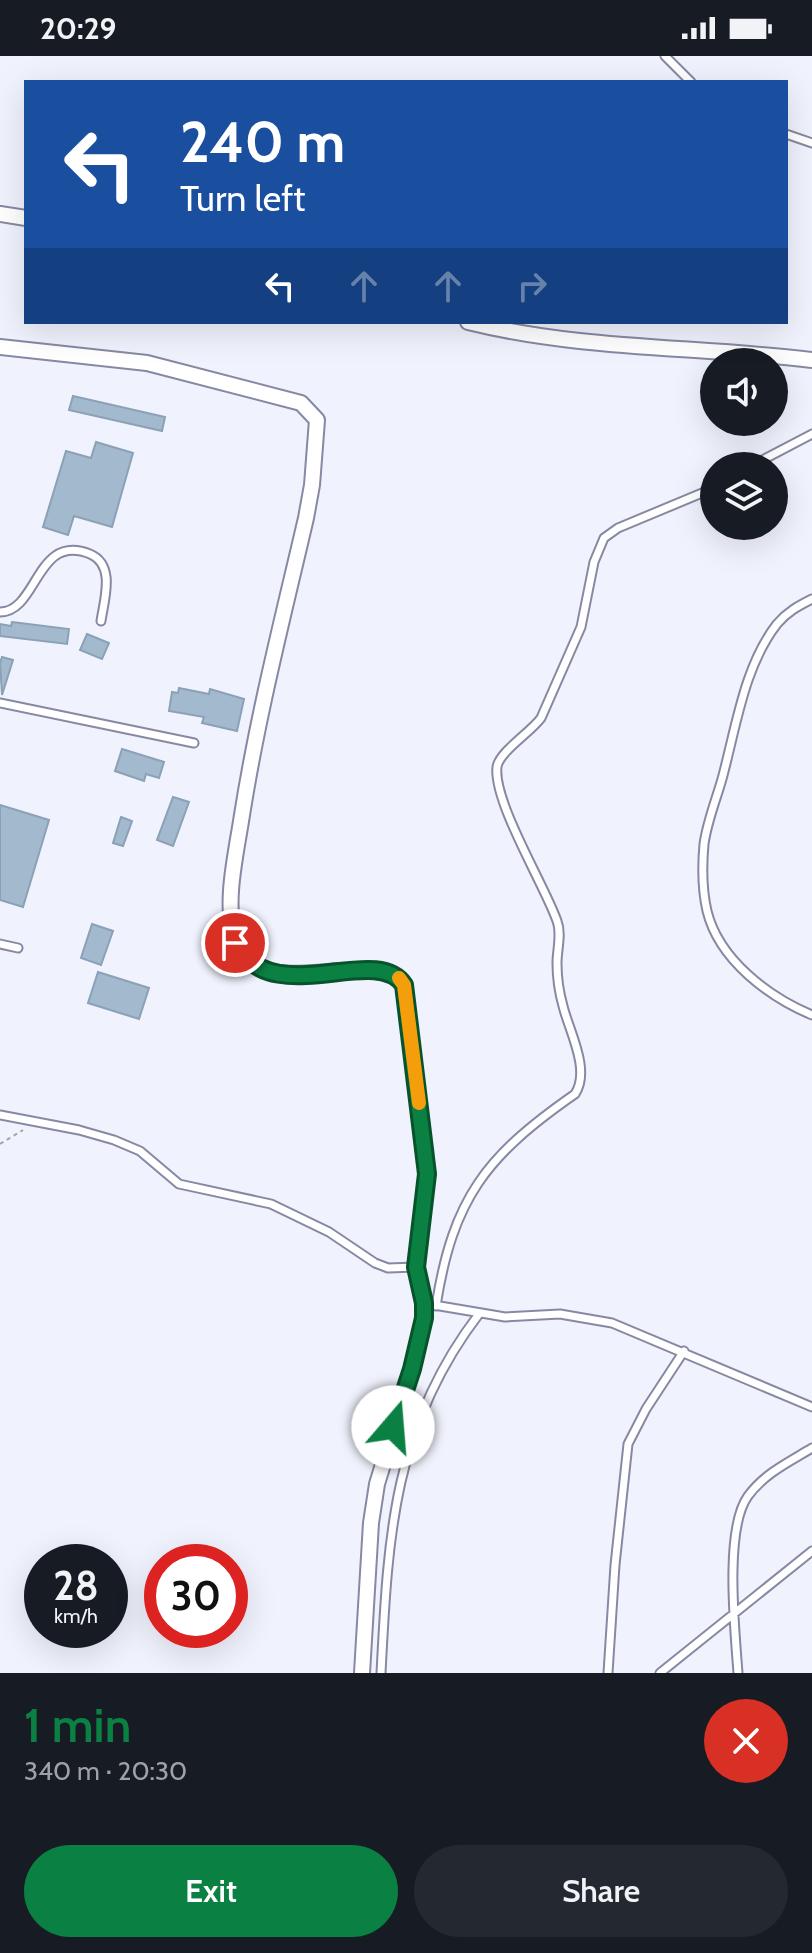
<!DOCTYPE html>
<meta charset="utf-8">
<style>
body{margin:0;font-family:Cabin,sans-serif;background:#242831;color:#f1f3f6;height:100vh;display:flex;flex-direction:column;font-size:30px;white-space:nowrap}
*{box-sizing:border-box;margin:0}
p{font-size:26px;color:#9ea1a6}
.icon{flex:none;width:44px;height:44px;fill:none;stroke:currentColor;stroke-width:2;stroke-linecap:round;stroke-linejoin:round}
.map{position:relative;height:1617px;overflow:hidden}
.drawer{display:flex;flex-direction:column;background:#171b24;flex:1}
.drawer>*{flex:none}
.top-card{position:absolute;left:24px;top:24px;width:764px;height:244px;border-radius:0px;box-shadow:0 8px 32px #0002;background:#1a4fa0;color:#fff;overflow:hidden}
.buttons{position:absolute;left:700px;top:292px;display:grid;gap:16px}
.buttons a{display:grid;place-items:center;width:88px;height:88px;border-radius:50%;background:#171b24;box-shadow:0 8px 32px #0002;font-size:40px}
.speed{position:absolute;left:24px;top:1488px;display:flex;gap:16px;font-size:40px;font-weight:700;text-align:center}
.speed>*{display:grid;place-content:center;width:104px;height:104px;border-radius:50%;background:#171b24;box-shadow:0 8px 32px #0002;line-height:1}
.speed small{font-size:20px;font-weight:400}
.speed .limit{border:12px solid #d22;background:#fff;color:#111}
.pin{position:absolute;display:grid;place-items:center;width:68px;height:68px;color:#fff;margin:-34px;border:4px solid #fff;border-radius:50%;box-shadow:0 2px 8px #0007}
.me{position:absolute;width:88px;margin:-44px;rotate:18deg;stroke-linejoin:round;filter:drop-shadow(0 0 6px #0008)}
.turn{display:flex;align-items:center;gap:28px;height:168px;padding:0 24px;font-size:36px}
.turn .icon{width:104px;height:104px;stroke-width:2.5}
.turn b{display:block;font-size:56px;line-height:68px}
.lanes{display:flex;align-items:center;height:76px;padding:0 24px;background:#0003;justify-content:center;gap:40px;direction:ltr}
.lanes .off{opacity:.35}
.round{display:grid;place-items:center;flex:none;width:84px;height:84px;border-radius:42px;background:#242831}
.overview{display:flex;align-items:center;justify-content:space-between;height:136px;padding:0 24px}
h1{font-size:48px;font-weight:600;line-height:60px;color:#0b8043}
.button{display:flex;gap:16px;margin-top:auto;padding:16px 24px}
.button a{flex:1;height:92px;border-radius:48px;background:#0b8043;color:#fff;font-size:32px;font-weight:600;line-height:92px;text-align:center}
.button a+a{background:#242831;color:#f1f3f6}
.status{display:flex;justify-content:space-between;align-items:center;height:56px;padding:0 40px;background:#171b24;direction:ltr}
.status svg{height:22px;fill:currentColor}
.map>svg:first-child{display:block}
</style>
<div class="status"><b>20:29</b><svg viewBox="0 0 49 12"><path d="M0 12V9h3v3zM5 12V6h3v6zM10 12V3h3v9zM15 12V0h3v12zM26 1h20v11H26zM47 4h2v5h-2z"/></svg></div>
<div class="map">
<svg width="812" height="1617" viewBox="0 0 812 1617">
<rect width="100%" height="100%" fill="#f0f2fd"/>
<path fill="#a2b9ce" stroke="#8ba1b6" stroke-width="2" d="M73,340L165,361L162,375L69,354Z
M96,386L133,397L112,471L74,460L68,479L43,471L66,395L91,402Z
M12,566L69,573L67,588L0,580V568L11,570Z
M87,578L109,587L102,603L80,594Z
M2,601L13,604L2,639L0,607Z
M179,632L209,638L210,633L244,643L237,675L202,667L204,661L169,655L172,636L178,637Z
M122,693L164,706L159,722L146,718L144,725L115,715Z
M173,741L189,746L173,790L157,784Z
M0,749L49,764L23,851L0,844Z
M121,761L132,765L123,790L113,787Z
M92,868L113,875L101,909L81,902Z
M98,916L149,932L139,963L88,947Z"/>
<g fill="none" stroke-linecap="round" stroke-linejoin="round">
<g stroke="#8689a3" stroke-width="11">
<path id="service" d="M665,0L691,26
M786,78L812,87
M751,410L812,378
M812,543C798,550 787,556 777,568C744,610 736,672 722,723C716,744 707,766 704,788C702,810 702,833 707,855C719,904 769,941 812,959
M0,556C38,556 36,476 90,498C116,509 104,544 101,565
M0,647L194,687
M0,888L18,892
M0,1059L79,1074L114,1084L140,1095L179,1128L271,1148L329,1176L375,1207L388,1212L416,1211
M434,1249L505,1261L560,1258L612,1267L812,1351
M436,1250C453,1142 486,1100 575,1038C591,1014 569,975 563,950C559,936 557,921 557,907C557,893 562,878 557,865C545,830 493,746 497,711C499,696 531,676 541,662L581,571L594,506L604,482L618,472L714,432
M381,1617C388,1481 393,1370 479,1258
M608,1617L615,1509L628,1388L646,1353L684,1295
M660,1617L812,1495
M738,1617C735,1575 724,1473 748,1440C765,1417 789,1406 812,1392"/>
</g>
<g stroke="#8689a3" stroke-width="18">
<path id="minor" d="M0,158L26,162
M468,266C581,294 697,290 812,304
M0,291L147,307L301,347L317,364L312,429L306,462C283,561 258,658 242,759C236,799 224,845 235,885C239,898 251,909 264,914C299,927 385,899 404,929L427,1118L416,1211L424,1247V1262L412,1313L377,1428L371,1467L362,1617"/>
</g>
<path stroke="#a2a3ae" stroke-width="2" stroke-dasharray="4 4" stroke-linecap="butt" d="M0,1088L23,1074"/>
<use href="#service" stroke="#fff" stroke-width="7"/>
<use href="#minor" stroke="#fff" stroke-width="14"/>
</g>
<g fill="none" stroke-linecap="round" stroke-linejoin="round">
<g stroke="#07532c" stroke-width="20">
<path id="route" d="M235,887C273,956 375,886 404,929L427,1118L416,1211L424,1247V1262L412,1313L393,1371"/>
</g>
<use href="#route" stroke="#0b8043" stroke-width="14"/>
<path stroke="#f59e0b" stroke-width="14" d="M399,922L404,929L419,1047"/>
</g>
</svg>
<div class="buttons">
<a><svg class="icon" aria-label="sound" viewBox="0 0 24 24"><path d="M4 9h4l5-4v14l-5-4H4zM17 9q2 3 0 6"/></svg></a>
<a><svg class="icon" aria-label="layers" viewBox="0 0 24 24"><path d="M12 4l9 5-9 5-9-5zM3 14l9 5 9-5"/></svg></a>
</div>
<div class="speed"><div>28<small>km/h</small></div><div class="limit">30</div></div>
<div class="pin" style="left:235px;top:887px;background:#d93025"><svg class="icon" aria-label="arrive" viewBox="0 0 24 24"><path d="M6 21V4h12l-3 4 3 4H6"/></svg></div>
<svg class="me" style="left:393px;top:1371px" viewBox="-20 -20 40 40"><circle r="19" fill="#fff"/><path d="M0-13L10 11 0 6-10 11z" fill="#0b8043"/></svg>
<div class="top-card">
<div class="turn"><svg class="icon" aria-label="left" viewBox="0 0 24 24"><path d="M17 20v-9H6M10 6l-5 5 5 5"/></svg><div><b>240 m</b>Turn left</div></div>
<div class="lanes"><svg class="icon" aria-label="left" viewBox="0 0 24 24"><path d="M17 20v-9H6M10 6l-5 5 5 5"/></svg><svg class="icon off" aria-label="ahead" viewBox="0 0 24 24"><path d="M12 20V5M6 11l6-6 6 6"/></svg><svg class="icon off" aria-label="ahead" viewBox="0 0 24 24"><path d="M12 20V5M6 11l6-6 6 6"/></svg><svg class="icon off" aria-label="right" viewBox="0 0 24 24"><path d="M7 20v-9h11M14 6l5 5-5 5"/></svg></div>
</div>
</div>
<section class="drawer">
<div class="overview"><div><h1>1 min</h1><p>340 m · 20:30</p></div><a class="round" style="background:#d93025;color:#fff"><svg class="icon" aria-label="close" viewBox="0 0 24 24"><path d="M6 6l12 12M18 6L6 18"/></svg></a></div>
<div class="button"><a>Exit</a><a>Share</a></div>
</section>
